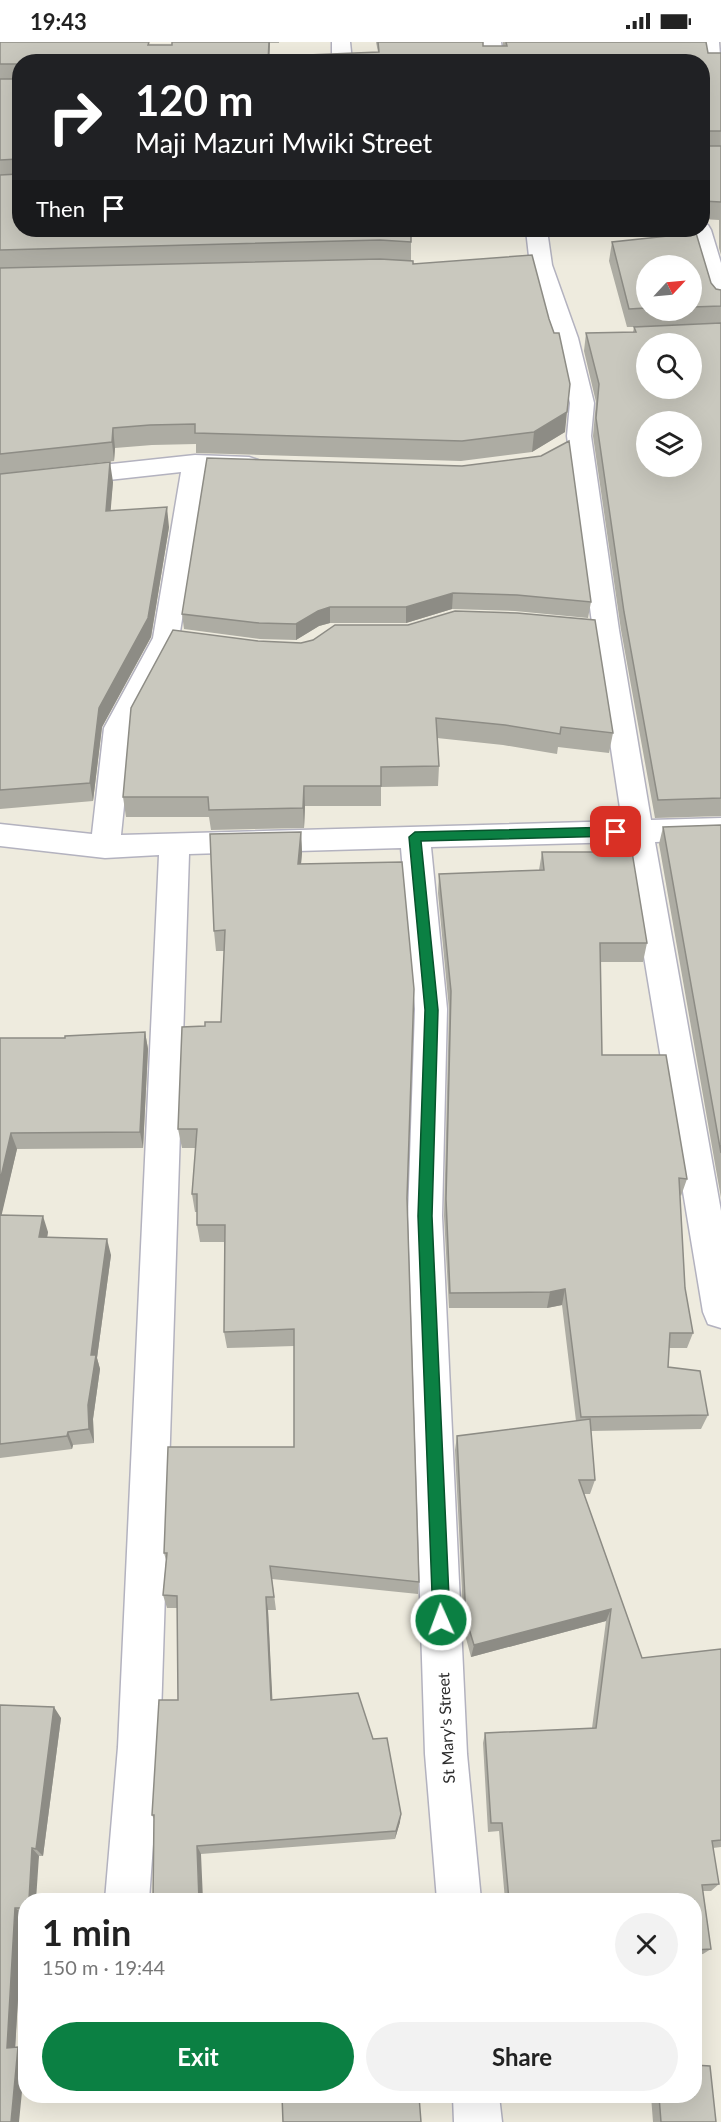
<!DOCTYPE html>
<meta charset="utf-8">
<style>
body{margin:0;font-family:Lato,sans-serif;background:#f2f2f2;color:#222;height:100vh;display:flex;flex-direction:column;font-size:22px;white-space:nowrap}
*{box-sizing:border-box;margin:0}
p{font-size:20px;color:#767676}
.icon{flex:none;width:33px;height:33px;fill:none;stroke:currentColor;stroke-width:2;stroke-linecap:round;stroke-linejoin:round}
.map{position:relative;flex:1;overflow:hidden}
.details{position:absolute;left:18px;top:1851px;width:684px;height:210px;display:flex;flex-direction:column;background:#fff;border-radius:24px;box-shadow:0 6px 24px #0002}
.details>*{flex:none}
.banner{position:absolute;left:12px;top:12px;width:698px;height:183px;border-radius:24px;box-shadow:0 6px 24px #0002;background:#202124;color:#fff;overflow:hidden}
.needle{width:39px;rotate:64deg}
.controls{position:absolute;left:636px;top:213px;display:grid;gap:12px}
.controls a{display:grid;place-items:center;width:66px;height:66px;border-radius:50%;background:#fff;box-shadow:0 6px 24px #0002;font-size:30px}
.pin{position:absolute;display:grid;place-items:center;width:51px;height:51px;color:#fff;margin:-26px;border-radius:12px;box-shadow:0 3px 9px #0006}
.me{position:absolute;width:66px;margin:-33px;rotate:358deg;stroke-linejoin:round;filter:drop-shadow(0 0 4px #0008)}
.turn{display:flex;align-items:center;gap:21px;height:126px;padding:0 24px;font-size:27px}
.turn .icon{width:78px;height:78px;stroke-width:2.5}
.turn b{display:block;font-size:42px;line-height:51px}
.then{display:flex;align-items:center;height:57px;padding:0 24px;background:#0003;gap:12px;font-size:22px}
.round{display:grid;place-items:center;flex:none;width:63px;height:63px;border-radius:32px;background:#f2f2f2}
.headline{display:flex;align-items:center;justify-content:space-between;height:102px;padding:0 24px}
h1{font-size:36px;font-weight:700;line-height:45px}
.button{display:flex;gap:12px;margin-top:auto;padding:12px 24px}
.button a{flex:1;height:69px;border-radius:36px;background:#0b8043;color:#fff;font-size:24px;font-weight:700;line-height:69px;text-align:center}
.button a+a{background:#f2f2f2;color:#222}
.status{display:flex;justify-content:space-between;align-items:center;height:42px;padding:0 30px;background:#fff;direction:ltr}
.status svg{height:16px;fill:currentColor}
.map>svg:first-child{display:block}
</style>
<div class="status"><b>19:43</b><svg viewBox="0 0 49 12"><path d="M0 12V9h3v3zM5 12V6h3v6zM10 12V3h3v9zM15 12V0h3v12zM26 1h20v11H26zM47 4h2v5h-2z"/></svg></div>
<div class="map">
<svg width="721" height="2080" viewBox="0 0 721 2080">
<rect width="100%" height="100%" fill="#eeebde"/>
<g fill="none" stroke-linecap="round" stroke-linejoin="round">
<g stroke="#b3b2bf" stroke-width="3">
<path id="street" d="M332,0H350L352,20H332Z
M483,0H501L504,20H484Z
M701,0H719L721,27H707Z
M702,182L708,183L711,188L721,221V265L713,263L710,258L689,188H702Z
M526,188H547L552,223L578,296L594,361L591,394L619,588L651,778L721,776V798L655,800L721,1169V1286L708,1282L703,1270L625,800L431,805L447,967L442,1174L467,1712L481,1858H437L425,1712L408,1174L415,967L401,806L189,812L160,1705L149,1858H105L118,1705L159,813L105,816L0,804V782L92,792L104,686L153,596L181,430L0,450V434L195,413L249,415L258,418L261,423L258,428L249,431L206,429L179,596L132,686L121,793L622,779L593,588L567,394L570,361L556,296L530,223Z
M453,2054H499L502,2080H454Z"/>
</g>
<use href="#street" fill="#fff" fill-rule="evenodd"/>
</g>
<path fill="#adaca3" fill-rule="evenodd" d="M0,0L172,3V0H279V1H270L269,20H20L411,188V219L413,222L565,390L532,410L461,419L196,411V402L152,403L115,406L114,419L0,432L113,440L110,469L169,485L151,595L102,685L93,759L0,767Z
M376,0H483V4H503V0H706L708,11H721V213L719,206V178L702,177V20H308L307,13L378,10Z
M696,191L711,241L716,247L721,248V774L655,776L621,588L593,394L596,360L584,309L586,291L633,290L634,285H627L609,219L612,200ZM646,224H692V268H646ZM646,302H692V346H646ZM646,380H692V424H646Z
M207,416L591,560L588,576L515,569L452,567L406,581H330L319,584L296,598L260,597L184,587L182,572Z
M173,588L613,691L609,711L558,705L557,712L503,703L437,696L439,724L438,744L381,745V764H305L304,786L211,788L209,775H126L123,755Z
M721,783V1156L659,802L663,785Z
M301,790L302,811L301,822L407,1156L419,1540L418,1552L272,1537L276,1568H268L272,1658L400,1780L395,1797L201,1812L153,1858L154,1777L152,1773L178,1658L177,1566H167L163,1553L166,1518L164,1511L294,1405V1304L227,1306L224,1290V1200H200L197,1183V1170H195L192,1152L196,1106H182L178,1087L205,984L221,980L224,909H216L214,889Z
M542,810L647,901L643,920H600L602,1013L687,1137L681,1154L680,1153L685,1246L693,1291L687,1306H669L668,1325L708,1373L701,1387L591,1389L595,1438L590,1452H584L642,1616L721,1607V1805L713,1806L719,1842L711,1849H703L711,1907L703,1912L694,1913V1858H505L499,1789L488,1790L483,1701L485,1691L592,1686L606,1579L471,1615L464,1589L455,1408L457,1394L576,1379L562,1263L547,1266H449L444,1174L449,967L438,851L439,832L539,828Z
M145,990L148,1007L143,1106L17,1107L1,1173L48,1190L47,1196L111,1213L97,1316L100,1327L93,1377L94,1401L73,1403L72,1407L0,1416V996H65Z
M0,1663L61,1676L43,1814H39L26,1858V1872H23L15,2005L0,2080Z
M651,2054H694L716,2080H653Z"/>
<path fill="#8d8c85" d="M269,0H270L269,20H268Z
M567,370L565,390L532,410L534,390Z
M113,386L115,406L114,419L112,400Z
M110,420L113,440L109,489L106,469Z
M167,465L169,485L151,595L102,685L93,759L90,741L99,666Z
M453,551L452,567L406,581V565Z
M330,565V581L319,584L296,598V582L318,569Z
M304,744L305,764L304,786L303,766Z
M301,790L302,811L299,843L298,822Z
M145,990L148,1007L143,1106L140,1090Z
M11,1091L17,1107L0,1180V1139Z
M43,1174L48,1190L44,1211L39,1195Z
M107,1197L111,1213L97,1316L100,1327L93,1377L94,1401L89,1387L88,1363L91,1313Z
M565,1247L562,1263L547,1266L550,1250Z
M68,1390L73,1403L72,1407L67,1394Z
M266,1555L268,1568L273,1669L271,1658Z
M611,1567L606,1579L471,1615L474,1603Z
M54,1665L61,1676L43,1814L36,1807Z
M401,1772L400,1780L395,1797L396,1789Z
M197,1804L201,1812L203,1858H199Z
M32,1806L39,1814L36,1858H29Z
M15,1866L23,1872L15,2009L7,2006Z
M18,2005L26,2009L19,2080H11Z"/>
<path fill="#c9c8be" stroke="#8d8c85" stroke-width="1.5" fill-rule="evenodd" d="M0,0H149L148,3H172V0H269L268,20H20V188H411V200L380,198L0,208V133L18,132V117L0,118V37H19V22H0Z
M378,0H483V4H507L506,0H706L708,11H721V89H703V104H721V160L702,159V20H322L307,13L379,10Z
M696,191L711,241L716,247L721,248V264L692,265V224H646V266L629,267L612,200Z
M532,213L549,277L554,291H559L570,342L567,370L534,390L462,399L195,391V382L150,383L113,386L112,400L0,412V226L380,217L413,219V222Z
M721,281V756L658,758L624,570L596,376L599,342L586,291L636,290L634,285ZM646,302H692V346H646ZM646,380H692V424H646Z
M569,399L591,560L517,553L453,551L406,565H330L318,569L296,582L259,581L182,572L207,416L462,424L541,414Z
M110,420L106,469L167,465L148,576L99,666L90,741L0,748V432Z
M455,569L517,571L595,578L613,691L561,685L560,692L505,683L436,676L439,724L381,725V744H304L303,766L209,768L208,755H123L131,666L173,588L258,599L301,601L313,598L335,583H408Z
M721,783V1111L663,785Z
M301,790L298,822L402,820L414,947L407,1156L419,1540L270,1524L274,1555H266L271,1658L358,1651L373,1697L387,1696L401,1772L396,1789L197,1804L199,1858H425H153L154,1773H152L159,1658H178L177,1554L163,1553L167,1511H164L168,1405H294V1287L224,1290L225,1183H197V1152H192L197,1087H178L182,985L205,984V980H221L225,888L214,889L210,792Z
M542,810H632L647,901H600L602,1013H666L687,1137L679,1136L685,1246L693,1291H670L668,1325L700,1329L708,1373L581,1375L565,1247L550,1250L450,1251L446,1157L451,949L439,832L544,828Z
M145,990L140,1090L11,1091L0,1139V996H65V994Z
M0,1173L43,1174L39,1195L107,1197L91,1313H96L88,1363L89,1387L68,1390L67,1394L0,1402Z
M590,1377L595,1438H579L642,1616L721,1607V1798L712,1799L719,1842L702,1843L711,1907L694,1908V1858H509L502,1781H491L485,1691L596,1686L611,1567L474,1603L466,1577L457,1394Z
M0,1663L54,1665L36,1807L32,1806L29,1858H26V1866H15L7,2006L18,2005L11,2080H0Z
M694,2023L710,2024L716,2080H661L659,2054H694Z
M282,2054H419L421,2080H283Z"/>
<path fill="#0b8043" stroke="#07532c" stroke-width="1.5" d="M616,785L622,790L616,794L421,799L438,968L432,1174L450,1578L447,1584L441,1586L435,1584L433,1578L418,1174L425,968L409,795L415,790Z"/>
<g text-anchor="middle" stroke-width="4.5" stroke-linejoin="round" paint-order="stroke">
<g font-size="16" fill="#2c2c2c" stroke="#fff">
<text transform="translate(446 1686) rotate(-93)" y="6">St Mary's Street</text>
</g>
</g>
</svg>
<div class="controls">
<a><svg class="needle" viewBox="-14 -14 28 28"><path d="M0-13l5 13h-10z" fill="#e53935"/><path d="M0 13l5-13h-10z" fill="#767676"/></svg></a>
<a><svg class="icon" aria-label="search" viewBox="0 0 24 24"><circle cx="10" cy="10" r="6"/><path d="M15 15l6 6"/></svg></a>
<a><svg class="icon" aria-label="layers" viewBox="0 0 24 24"><path d="M12 4l9 5-9 5-9-5zM3 14l9 5 9-5"/></svg></a>
</div>
<div class="pin" style="left:616px;top:790px;background:#d93025"><svg class="icon" aria-label="arrive" viewBox="0 0 24 24"><path d="M6 21V4h12l-3 4 3 4H6"/></svg></div>
<svg class="me" style="left:441px;top:1578px" viewBox="-20 -20 40 40"><circle r="17" fill="#0b8043" stroke="#fff" stroke-width="3"/><path d="M0-11L8 9 0 5-8 9z" fill="#fff"/></svg>
<div class="banner">
<div class="turn"><svg class="icon" aria-label="right" viewBox="0 0 24 24"><path d="M7 20v-9h11M14 6l5 5-5 5"/></svg><div><b>120 m</b>Maji Mazuri Mwiki Street</div></div>
<div class="then">Then<svg class="icon" aria-label="arrive" viewBox="0 0 24 24"><path d="M6 21V4h12l-3 4 3 4H6"/></svg></div>
</div>
<section class="details">
<div class="headline"><div><h1>1 min</h1><p>150 m · 19:44</p></div><a class="round"><svg class="icon" aria-label="close" viewBox="0 0 24 24"><path d="M6 6l12 12M18 6L6 18"/></svg></a></div>
<div class="button"><a>Exit</a><a>Share</a></div>
</section>
</div>
